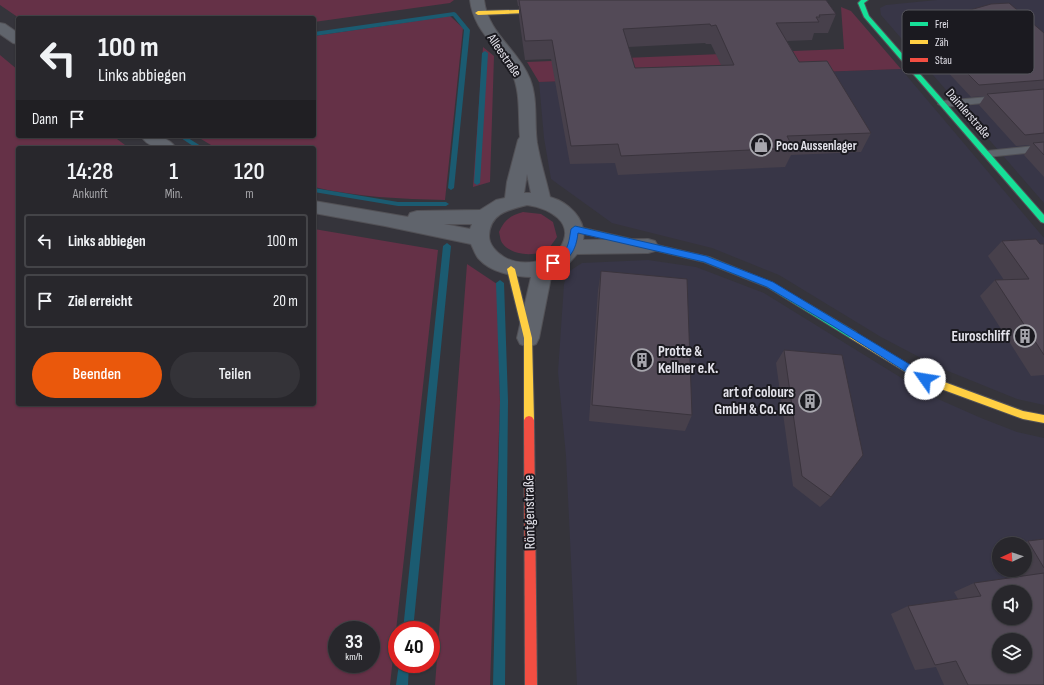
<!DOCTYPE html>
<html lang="de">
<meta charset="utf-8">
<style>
body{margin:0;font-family:"Sofia Sans Condensed",sans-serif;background:#343338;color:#f1f3f6;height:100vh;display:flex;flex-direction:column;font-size:15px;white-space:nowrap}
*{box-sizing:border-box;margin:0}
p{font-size:13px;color:#a5a5a9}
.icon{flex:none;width:22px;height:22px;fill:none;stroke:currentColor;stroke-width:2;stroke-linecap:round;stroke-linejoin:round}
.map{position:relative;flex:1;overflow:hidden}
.drawer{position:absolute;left:16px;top:146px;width:300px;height:260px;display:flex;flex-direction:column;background:#28272c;border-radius:4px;box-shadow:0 1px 3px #0004,0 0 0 1px #444448}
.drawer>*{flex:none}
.guide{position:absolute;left:16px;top:16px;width:300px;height:122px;border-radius:4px;box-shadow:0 1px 3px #0004,0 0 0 1px #444448;background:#28272c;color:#f1f3f6;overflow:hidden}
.needle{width:26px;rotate:266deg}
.controls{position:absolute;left:992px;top:537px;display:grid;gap:8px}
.controls a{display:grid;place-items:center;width:40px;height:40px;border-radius:50%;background:#28272c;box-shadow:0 1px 3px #0004,0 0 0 1px #444448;font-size:20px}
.speed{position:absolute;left:328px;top:621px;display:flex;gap:8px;font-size:20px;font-weight:700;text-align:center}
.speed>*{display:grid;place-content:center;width:52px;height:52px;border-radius:50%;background:#28272c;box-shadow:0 1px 3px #0004,0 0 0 1px #444448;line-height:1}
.speed small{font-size:10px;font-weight:400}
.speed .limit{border:6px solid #d22;background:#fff;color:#111}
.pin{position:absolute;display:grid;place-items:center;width:34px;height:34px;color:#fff;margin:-17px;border-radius:8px;box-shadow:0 2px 6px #0006}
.me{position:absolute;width:44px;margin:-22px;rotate:302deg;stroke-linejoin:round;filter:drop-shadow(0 0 3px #0008)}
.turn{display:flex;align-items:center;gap:14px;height:84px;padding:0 16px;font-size:18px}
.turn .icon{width:52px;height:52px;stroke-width:2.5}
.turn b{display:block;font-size:28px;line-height:34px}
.then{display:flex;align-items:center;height:38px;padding:0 16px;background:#0003;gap:8px;font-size:15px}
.eta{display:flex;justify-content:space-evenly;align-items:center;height:68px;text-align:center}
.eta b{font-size:24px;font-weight:600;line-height:28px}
.primary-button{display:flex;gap:8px;margin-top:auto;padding:8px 16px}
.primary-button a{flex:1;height:46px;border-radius:24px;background:#ea580c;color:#fff;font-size:16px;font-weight:600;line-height:46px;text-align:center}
.primary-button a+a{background:#343338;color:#f1f3f6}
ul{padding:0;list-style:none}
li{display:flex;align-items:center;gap:12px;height:54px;margin:0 8px 6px;padding:0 8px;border:2px solid #444448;border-radius:4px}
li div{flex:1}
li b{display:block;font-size:15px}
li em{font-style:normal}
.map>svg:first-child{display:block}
</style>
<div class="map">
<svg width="1044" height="685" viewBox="0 0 1044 685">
<rect width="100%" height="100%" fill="#35343b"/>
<path fill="#383647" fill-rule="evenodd" d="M937,0H1044V203L881,15L880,8L886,5Z
M901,69L1044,238V405L1017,399L938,367L881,337L779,275L712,248L612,223L551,179L544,138L539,82Z
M648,260L696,267L764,293L929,395L981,418L1017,432L1044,438V685H577L566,456L558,372L564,284L568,272L582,263ZM999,544H1025V570H999ZM999,592H1025V618H999ZM999,640H1025V666H999Z"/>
<path fill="#653147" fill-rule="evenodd" d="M0,0H454L450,3L314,22V18H19L0,5Z
M841,7L851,11L901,69L539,82L527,62L844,49Z
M450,16L463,28L445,200C401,199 356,197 314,187V148H216L196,136H314V36Z
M483,47L494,56L490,182L473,187Z
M0,55L18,70V136H113L129,148H18V404H314V229L438,250L390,685H0ZM337,630H371V664H337Z
M523,212L541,214L553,222L557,237C555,240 552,244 550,247C539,258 512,256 503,244C500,241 500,235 499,232C505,219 510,216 523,212Z
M467,264L497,284L500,403L490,685H435Z"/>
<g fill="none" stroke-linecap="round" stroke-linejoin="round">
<path fill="#1b5b71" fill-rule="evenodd" d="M454,12L456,13L470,30L454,188L451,190L448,188L464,30L453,16L314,36V32Z
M485,51L488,53L480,183L477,185L474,183L482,53Z
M178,136H185L204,148H196Z
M314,188L398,202H446L449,204L446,206H398L314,192Z
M447,243L451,246L413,630H403L443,246Z
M500,280L504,283L508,401L505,685H493L500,401L496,283Z
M399,664H409L408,685H396Z"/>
<g stroke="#525156" stroke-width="2">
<path id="lane" d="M999,96L1002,97L1004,99L1002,101L943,107L938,104L943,101Z
M1044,145V151L987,157L982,154L987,151Z"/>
</g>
<g stroke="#525156" stroke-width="2">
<path id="street" d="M470,0H484C488,34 518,49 530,79C538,99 534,122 537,143C540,161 546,179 550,197C568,202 587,219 583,240L648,239L655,241L658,246L655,251L648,253L577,254L568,264L552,272L539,338L536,344L528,347L520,344L517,338L531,277C513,276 491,273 478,258C475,254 473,248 471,244L385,226L314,213V201L408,217L410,213L417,211L480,210L496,200L505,198L507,182L518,140L520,137C518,114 521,91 511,71C497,44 474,32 470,0ZM527,174L531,193H524ZM527,205C548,208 577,222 560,248C549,263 520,267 504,257C497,253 489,245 489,236C490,213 508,210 527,205ZM444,224H472L470,229Z
M0,23L5,24L18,33V44L13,43L0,34Z
M141,136C154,136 167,135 176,148C162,148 149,149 141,136Z"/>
</g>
<g stroke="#525156" stroke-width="2">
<path id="fast" d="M861,0H868L864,3L869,16L1044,215V223L1041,222L864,17L858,3Z
M575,226L709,257L773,283L856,332L857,335L856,338H850L767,287L704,262L572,231L571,229Z"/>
</g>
<g stroke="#525156" stroke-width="2">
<path id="slow" d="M549,9L552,11L551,12L478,15L475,13L478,11Z
M511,266L515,269L532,338L534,420L532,423L529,424L526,423L524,420V338L507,269Z
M853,331L928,376L1023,411L1044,415V423L1023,419L922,382L850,338L849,335L850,332Z"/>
</g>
<g stroke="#525156" stroke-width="2">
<path id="jam" d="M529,416L532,417L534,420L537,685H525L524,420L526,417Z"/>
</g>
<use href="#lane" fill="#60646c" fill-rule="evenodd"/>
<use href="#street" fill="#60646c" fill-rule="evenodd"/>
<use href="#fast" fill="#16e098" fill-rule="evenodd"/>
<use href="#slow" fill="#ffcf43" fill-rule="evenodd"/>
<use href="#jam" fill="#f24e42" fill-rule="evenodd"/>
</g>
<path fill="#47404b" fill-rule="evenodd" d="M517,0H826L836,14L828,33H814L812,40L787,41L799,62L871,133L861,152L791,155L785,167L618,175L615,163L570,164L551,59L525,60L519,17V6H518ZM705,43L706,44H711L721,65L635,68L628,47Z
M949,16L1044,33V177L1024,155L1031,145L1016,146L979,105L985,96L971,97L943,67L950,56L984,53L943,28Z
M1002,241L1044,244V375L1031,376L980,296L995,280H1004L988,256Z
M601,271L692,415L685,431L589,421L598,290Z
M784,350L831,497L820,507L793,486L776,363Z
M1044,539V685H944L936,667L915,670L891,614L908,606L958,599L954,592L974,583L1021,577L1017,570H1025V544H1022L1028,541Z"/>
<path fill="#534a57" stroke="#3a343d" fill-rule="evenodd" d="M519,0H826L836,14L819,15L820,17H816L819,22L776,23L799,62L827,61L871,133L787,136L793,148L621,156L618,144L571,146L552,40L525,41ZM710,24L711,26L716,25L734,65L635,68L623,29Z
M1009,3L1044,33V80L979,85L950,56L1007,51L949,16L991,4Z
M1044,89V133L1025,135L987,94Z
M1044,142V155L1033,143Z
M1036,239L1040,244H1044V355L995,280L1029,279L1002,241Z
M601,271L687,279L692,415L592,405Z
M784,350L842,355L863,455L831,497L802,476Z
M1044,539V568L1028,541Z
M1044,573V685H968L956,661L935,665L908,606L981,596L974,583ZM999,592H1025V618H999ZM999,640H1025V666H999Z"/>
<path fill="#1a73e8" stroke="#114b97" d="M575,226L706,256L773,282L929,376L930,379L929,382H922L833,326L767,287L704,262L578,233C576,250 570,261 553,266L550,265L549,263C552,259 556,259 560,256C569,249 569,240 571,229Z"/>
<defs>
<g id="shop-ring" transform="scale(1.15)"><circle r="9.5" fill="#1b1a20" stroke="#a7a6ad" stroke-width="1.5"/><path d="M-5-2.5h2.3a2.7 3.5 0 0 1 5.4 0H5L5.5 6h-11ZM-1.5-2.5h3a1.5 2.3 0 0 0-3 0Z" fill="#a7a6ad"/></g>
<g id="building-ring" transform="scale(1.15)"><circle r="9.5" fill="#1b1a20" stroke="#a7a6ad" stroke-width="1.5"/><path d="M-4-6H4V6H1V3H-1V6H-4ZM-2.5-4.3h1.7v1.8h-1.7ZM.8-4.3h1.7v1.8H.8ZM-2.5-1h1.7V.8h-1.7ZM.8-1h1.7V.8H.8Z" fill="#a7a6ad"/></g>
</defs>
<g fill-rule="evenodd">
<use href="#shop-ring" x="761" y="145"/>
<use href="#building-ring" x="1025" y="336"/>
<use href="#building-ring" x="642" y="360"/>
<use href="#building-ring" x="810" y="401"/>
</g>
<g text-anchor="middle" stroke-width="4" stroke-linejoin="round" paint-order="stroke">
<g font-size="13" fill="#e4e3eb" stroke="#1b1a20">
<text transform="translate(505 55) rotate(55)" y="5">Alleestraße</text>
<text transform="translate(969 113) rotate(49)" y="5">Daimlerstraße</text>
</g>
<g font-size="13" font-weight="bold" fill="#e4e3eb" stroke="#1b1a20" text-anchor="start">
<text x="776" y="150">Poco Aussenlager</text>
</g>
<g font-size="15" font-weight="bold" fill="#e4e3eb" stroke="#1b1a20" text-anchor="end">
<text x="1010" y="341">Euroschliff</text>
<text x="658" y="356" text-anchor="start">Protte &amp;<tspan x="658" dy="17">Kellner e.K.</tspan></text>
<text x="794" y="397">art of colours<tspan x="794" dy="17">GmbH &amp; Co. KG</tspan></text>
</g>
<g font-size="15" fill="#e4e3eb" stroke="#1b1a20">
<text transform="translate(529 512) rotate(-91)" y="5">Röntgenstraße</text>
</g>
</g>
<rect x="902" y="10" width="132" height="64" rx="6" fill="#1b1a20" stroke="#57565d" stroke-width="1"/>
<rect x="910" y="22" width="18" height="4" fill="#16e098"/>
<rect x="910" y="40" width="18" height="4" fill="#ffcf43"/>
<rect x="910" y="58" width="18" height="4" fill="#f24e42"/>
<g font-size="11" fill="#e4e3eb">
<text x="935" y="28">Frei</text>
<text x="935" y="46">Zäh</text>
<text x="935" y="64">Stau</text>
</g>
</svg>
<div class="controls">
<a><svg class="needle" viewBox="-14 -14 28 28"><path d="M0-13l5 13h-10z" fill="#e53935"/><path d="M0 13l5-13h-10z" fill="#a5a5a9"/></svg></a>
<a><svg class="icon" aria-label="sound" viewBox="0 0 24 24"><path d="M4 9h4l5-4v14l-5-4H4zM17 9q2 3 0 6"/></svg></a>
<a><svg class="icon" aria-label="layers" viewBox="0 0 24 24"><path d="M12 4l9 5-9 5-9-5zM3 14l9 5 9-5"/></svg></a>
</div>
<div class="speed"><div>33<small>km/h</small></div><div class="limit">40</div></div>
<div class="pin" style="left:553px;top:263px;background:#d93025"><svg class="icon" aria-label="arrive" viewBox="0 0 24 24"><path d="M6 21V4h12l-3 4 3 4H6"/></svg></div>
<svg class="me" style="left:925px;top:379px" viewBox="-20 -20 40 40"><circle r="19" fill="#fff"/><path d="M0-13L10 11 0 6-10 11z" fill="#1a73e8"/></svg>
<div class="guide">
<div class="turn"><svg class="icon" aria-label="left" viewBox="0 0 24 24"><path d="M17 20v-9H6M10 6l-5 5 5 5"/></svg><div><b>100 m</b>Links abbiegen</div></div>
<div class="then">Dann<svg class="icon" aria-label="arrive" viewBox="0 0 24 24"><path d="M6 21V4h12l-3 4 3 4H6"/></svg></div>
</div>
<section class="drawer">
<div class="eta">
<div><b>14:28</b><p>Ankunft</p></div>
<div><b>1</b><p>Min.</p></div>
<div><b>120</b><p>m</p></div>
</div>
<ul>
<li><svg class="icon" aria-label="left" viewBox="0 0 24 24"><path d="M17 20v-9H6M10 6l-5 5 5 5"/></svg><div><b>Links abbiegen</b></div><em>100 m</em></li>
<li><svg class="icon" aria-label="arrive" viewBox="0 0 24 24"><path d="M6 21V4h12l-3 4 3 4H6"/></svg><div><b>Ziel erreicht</b></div><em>20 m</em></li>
</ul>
<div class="primary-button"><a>Beenden</a><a>Teilen</a></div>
</section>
</div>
